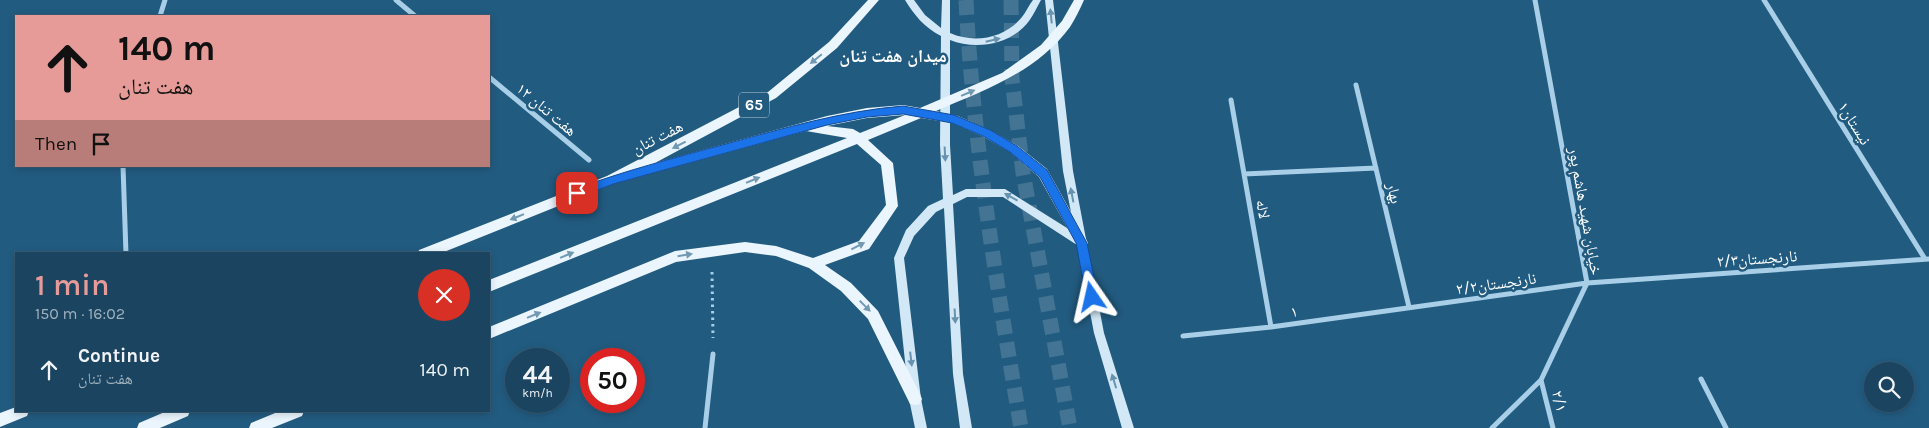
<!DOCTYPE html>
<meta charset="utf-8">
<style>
body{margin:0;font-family:Karla,"Noto Naskh Arabic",sans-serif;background:#274e69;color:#f1f3f6;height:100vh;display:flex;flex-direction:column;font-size:19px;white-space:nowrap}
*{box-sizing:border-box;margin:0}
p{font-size:16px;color:#9fb0bd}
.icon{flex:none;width:28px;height:28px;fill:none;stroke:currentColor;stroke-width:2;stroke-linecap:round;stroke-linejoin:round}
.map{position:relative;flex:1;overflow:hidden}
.details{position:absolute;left:15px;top:252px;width:475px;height:160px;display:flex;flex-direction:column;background:#1a4460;border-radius:0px;box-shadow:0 2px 8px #0003,0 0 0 1px #385c75}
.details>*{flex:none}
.hud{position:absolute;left:15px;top:15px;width:475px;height:152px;border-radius:0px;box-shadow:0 2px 8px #0003,0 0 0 1px #385c75;background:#e69b98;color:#111;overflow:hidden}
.fabs{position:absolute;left:1864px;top:362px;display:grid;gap:10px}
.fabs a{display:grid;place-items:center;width:50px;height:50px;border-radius:50%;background:#1a4460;box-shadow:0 2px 8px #0003,0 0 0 1px #385c75;font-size:25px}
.speed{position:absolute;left:505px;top:348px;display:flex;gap:10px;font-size:25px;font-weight:700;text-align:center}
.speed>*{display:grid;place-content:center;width:65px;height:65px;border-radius:50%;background:#1a4460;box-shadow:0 2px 8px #0003,0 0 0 1px #385c75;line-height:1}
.speed small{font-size:12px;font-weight:400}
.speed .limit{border:8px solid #d22;background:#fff;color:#111}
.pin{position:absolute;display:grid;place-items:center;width:42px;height:42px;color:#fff;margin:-21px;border-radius:10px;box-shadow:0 2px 8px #0006}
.me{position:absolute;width:55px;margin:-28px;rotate:349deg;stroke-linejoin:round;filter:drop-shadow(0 0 4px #0008)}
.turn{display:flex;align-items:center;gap:18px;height:105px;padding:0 20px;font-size:22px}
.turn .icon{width:65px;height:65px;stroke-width:2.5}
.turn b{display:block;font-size:35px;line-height:42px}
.then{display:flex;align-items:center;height:48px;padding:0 20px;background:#0003;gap:10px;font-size:19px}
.round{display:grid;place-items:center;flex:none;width:52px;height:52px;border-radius:26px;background:#274e69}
.headline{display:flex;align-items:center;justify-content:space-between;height:85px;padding:0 20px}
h1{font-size:30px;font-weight:600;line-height:38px;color:#e69b98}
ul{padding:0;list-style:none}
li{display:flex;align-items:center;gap:15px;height:65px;padding:0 20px}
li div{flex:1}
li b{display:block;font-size:19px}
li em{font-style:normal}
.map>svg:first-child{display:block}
</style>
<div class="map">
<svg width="1929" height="428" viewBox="0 0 1929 428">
<rect width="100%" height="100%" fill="#225b80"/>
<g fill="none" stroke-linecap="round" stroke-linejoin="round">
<path stroke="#437493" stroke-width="15" stroke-dasharray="15 8" stroke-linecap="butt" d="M966,0C973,144 997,286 1021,428
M1011,0L1012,79L1023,173L1070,428"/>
<path stroke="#a8cfe7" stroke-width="3" stroke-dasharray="2.5 4" stroke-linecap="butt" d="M712,272L713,338"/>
<path stroke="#a8cfe7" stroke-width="5" d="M396,0L415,16
M1764,0L1925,259
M160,16L165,0
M489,77L589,160
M1356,85L1409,307
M1231,100L1271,327
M123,166L126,254
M1244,174L1376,168
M1183,336L1271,327L1587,283L1929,259
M1701,379L1726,428
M1541,380L1553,428
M705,428L713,354
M1492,428L1541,380L1587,283L1535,0"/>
<path fill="#d2e8f6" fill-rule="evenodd" d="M905,0H914L925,15L941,28L942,0H950V33C975,44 1005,38 1022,17C1026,12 1029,5 1033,0H1041C1037,7 1034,14 1029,21C1012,44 977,51 950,40V145L953,195L966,189H1005L1075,233L1063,171L1045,0H1053L1073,171L1104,333L1134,428H1122L1094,333L1077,245L1003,197H967L953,204L963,374L972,428H960L953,374L944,208L936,212L914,236L904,258L921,399L927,428H915L909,399L894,258L906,230L928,206L943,199L940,145L941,36C925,28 914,15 905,0Z"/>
<path fill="#eaf5fd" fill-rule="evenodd" d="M868,0H879L837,48L776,98L655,163L827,116L867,108L903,105L920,108L1002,73L1041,45L1062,21L1074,0H1084C1080,9 1075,19 1070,27C1037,72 985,90 936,111L958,116L990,130L1018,146L1047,169L1086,239L1088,243L1086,247L1082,248L1078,247L1039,177L1010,152L982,136L952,123L921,118L868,140L893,163L898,206L869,249L825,265L851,283L878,311L920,394L922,399L920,404L915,405L910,404L868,319L841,291L809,268L776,256L745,252L676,262L489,339V327L675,251L745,242L776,246L813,258L859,241L886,205L881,165L857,144L489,292V280L847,138L806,131L613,184L439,254H418L419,250L607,176L768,92L829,42ZM905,115L860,133L853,129L827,126L867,118Z
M16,407V411H29L27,416L0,427V413Z
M167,411H190L188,416L160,428H137L139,423Z
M280,411H304L302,416L272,428H249L251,423Z"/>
</g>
<defs><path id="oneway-solid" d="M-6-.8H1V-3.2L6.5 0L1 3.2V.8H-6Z" transform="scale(1.25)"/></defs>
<g fill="#6893af">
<use href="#oneway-solid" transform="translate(1051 16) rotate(-96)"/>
<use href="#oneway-solid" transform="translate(993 40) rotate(-13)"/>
<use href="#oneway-solid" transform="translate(945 154) rotate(87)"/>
<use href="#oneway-solid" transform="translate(1072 195) rotate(-101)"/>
<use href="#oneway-solid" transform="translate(1011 197) rotate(-151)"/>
<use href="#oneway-solid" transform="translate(955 316) rotate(87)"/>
<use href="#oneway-solid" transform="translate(911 359) rotate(83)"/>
<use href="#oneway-solid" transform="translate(1114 381) rotate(-107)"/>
</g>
<g fill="#7299b2">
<use href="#oneway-solid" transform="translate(816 59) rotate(141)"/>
<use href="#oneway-solid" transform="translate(968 93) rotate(-23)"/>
<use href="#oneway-solid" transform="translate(679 145) rotate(153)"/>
<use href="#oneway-solid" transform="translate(753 180) rotate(-22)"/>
<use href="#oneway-solid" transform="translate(517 217) rotate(158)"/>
<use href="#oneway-solid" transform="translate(858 246) rotate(-27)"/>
<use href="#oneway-solid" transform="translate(567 255) rotate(-22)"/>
<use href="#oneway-solid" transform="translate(685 255) rotate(-9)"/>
<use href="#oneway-solid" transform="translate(865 306) rotate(45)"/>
<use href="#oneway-solid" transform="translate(534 315) rotate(-22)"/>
</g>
<path fill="#1a73e8" stroke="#114b97" d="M903,106L954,115L990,130L1017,146L1047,170L1087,243L1098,297L1096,301L1092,302L1088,301L1086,297L1076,243L1040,177L1010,152L983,136L952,123L903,114L867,117L827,125L613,184L577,198L572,193L573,190C623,171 674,158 726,144C785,128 842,111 903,106Z"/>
<g text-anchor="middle" stroke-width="5" stroke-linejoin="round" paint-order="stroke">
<rect fill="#225b80" stroke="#bdced9" stroke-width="1" x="739" y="92.5" width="30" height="25" rx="4"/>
<g font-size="15" font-weight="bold" fill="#fff">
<text x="754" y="110">65</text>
</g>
<g font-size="16" fill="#fff" stroke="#225b80">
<text transform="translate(547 109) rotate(40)" y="6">هفت تنان ۱۲</text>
<text transform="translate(1855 123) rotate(58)" y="6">۱نیستان</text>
<text transform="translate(657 137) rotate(-27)" y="6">هفت تنان</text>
<text transform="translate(1395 193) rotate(77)" y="6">بهار</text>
<text transform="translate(1264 211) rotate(80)" y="6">لاله ‍</text>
<text transform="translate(1586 211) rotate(80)" y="6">خیابان شهید هاشم پور</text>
<text transform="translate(1757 258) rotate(-4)" y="6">۲/۳نارنجستان</text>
<text transform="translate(1496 283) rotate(-8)" y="6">۲/۲نارنجستان</text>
<text transform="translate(1294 311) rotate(-8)" y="6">۱</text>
<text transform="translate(1560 401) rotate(77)" y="6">۲/۱</text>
</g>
<g font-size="18" font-weight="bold" fill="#fff" stroke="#225b80">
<text x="893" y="62">میدان هفت تنان</text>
</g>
</g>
</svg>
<div class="fabs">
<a><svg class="icon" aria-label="search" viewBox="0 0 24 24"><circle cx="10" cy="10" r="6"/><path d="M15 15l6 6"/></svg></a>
</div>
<div class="speed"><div>44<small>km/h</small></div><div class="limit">50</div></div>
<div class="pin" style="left:577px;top:193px;background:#d93025"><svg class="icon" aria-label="arrive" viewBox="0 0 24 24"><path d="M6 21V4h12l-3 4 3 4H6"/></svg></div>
<svg class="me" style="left:1092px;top:297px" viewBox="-20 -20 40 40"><path d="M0-17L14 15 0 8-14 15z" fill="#1a73e8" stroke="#fff" stroke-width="4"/></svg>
<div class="hud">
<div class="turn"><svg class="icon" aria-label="ahead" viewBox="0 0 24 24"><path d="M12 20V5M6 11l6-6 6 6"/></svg><div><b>140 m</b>هفت تنان</div></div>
<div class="then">Then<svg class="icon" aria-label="arrive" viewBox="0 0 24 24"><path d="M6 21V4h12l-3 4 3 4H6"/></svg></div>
</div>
<section class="details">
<div class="headline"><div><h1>1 min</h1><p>150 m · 16:02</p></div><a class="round" style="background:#d93025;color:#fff"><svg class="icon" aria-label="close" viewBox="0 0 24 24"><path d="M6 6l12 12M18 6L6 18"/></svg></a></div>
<ul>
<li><svg class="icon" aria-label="ahead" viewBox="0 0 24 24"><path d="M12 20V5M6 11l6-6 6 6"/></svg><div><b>Continue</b><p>هفت تنان</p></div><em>140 m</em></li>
</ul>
</section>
</div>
